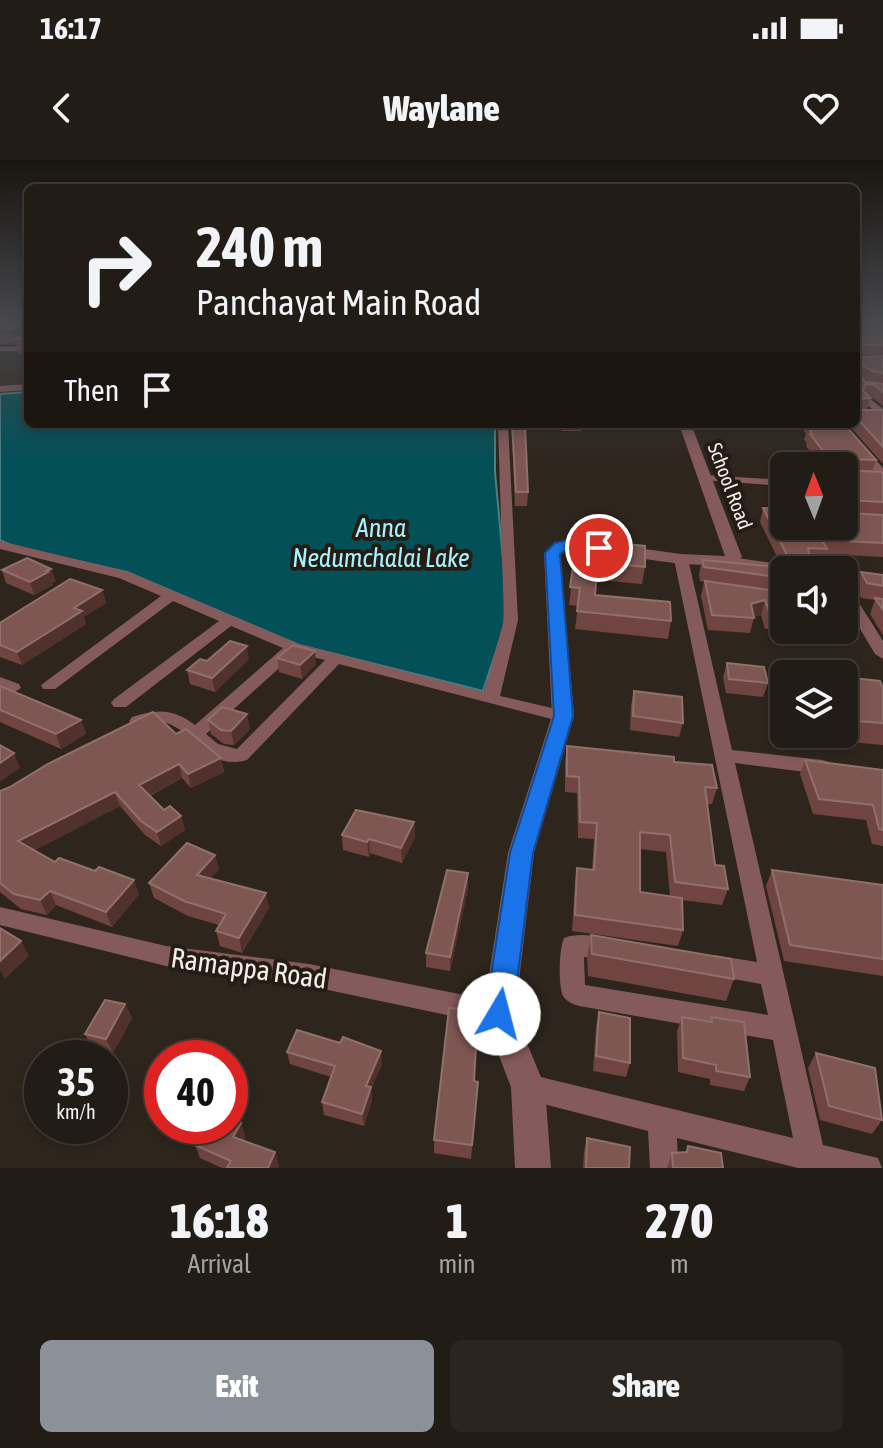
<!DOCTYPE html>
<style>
body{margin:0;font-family:"Asap Condensed",sans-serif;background:#2a251f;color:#f1f3f6;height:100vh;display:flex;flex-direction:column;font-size:30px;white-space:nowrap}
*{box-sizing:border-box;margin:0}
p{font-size:26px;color:#a2a1a1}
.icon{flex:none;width:44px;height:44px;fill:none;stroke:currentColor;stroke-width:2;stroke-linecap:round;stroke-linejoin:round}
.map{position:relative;height:1008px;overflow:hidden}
.drawer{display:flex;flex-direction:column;background:#221c16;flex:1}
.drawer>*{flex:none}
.hud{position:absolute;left:24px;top:24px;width:836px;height:244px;border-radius:12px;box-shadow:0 4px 12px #0003,0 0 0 2px #3f3a35;background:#221c16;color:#f1f3f6;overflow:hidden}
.needle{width:52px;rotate:359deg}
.controls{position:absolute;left:770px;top:292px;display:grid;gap:16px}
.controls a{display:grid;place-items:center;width:88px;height:88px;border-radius:12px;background:#221c16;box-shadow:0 4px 12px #0003,0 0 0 2px #3f3a35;font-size:40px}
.speed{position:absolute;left:24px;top:880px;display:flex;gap:16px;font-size:40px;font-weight:700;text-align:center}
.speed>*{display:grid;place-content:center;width:104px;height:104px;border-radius:50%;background:#221c16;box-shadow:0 4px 12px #0003,0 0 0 2px #3f3a35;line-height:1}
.speed small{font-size:20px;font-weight:400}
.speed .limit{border:12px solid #d22;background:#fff;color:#111}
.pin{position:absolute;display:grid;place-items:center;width:68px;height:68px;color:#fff;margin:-34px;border:4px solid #fff;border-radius:50%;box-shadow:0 2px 8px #0007}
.me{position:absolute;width:88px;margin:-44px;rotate:8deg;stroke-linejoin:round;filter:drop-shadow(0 0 6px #0008)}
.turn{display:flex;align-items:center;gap:28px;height:168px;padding:0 40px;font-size:36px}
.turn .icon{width:104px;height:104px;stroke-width:2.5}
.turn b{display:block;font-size:56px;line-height:68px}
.then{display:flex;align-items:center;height:76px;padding:0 40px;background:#0003;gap:16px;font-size:30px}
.eta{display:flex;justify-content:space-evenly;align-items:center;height:136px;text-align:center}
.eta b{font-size:48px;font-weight:800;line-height:56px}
.action{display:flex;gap:16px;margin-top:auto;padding:16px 40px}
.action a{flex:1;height:92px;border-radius:12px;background:#8c9099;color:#fff;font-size:32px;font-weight:800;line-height:92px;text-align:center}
.action a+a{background:#2a251f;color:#f1f3f6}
.status{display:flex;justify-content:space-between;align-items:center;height:56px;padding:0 40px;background:#221c16;direction:ltr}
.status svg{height:22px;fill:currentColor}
header{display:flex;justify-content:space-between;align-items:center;height:104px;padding:0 40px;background:#221c16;font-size:36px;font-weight:800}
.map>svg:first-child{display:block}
</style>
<div class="status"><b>16:17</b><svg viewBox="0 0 49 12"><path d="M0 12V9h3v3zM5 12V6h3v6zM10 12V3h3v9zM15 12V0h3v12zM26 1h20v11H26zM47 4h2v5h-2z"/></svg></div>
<header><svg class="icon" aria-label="back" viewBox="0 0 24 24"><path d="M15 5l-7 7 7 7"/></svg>Waylane<svg class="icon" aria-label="heart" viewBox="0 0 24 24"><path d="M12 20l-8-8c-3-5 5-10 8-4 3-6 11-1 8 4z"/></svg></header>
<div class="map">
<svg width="883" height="1008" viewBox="0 0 883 1008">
<rect width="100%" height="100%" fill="#2e261d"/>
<path fill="#035058" stroke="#4c8084" stroke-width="2" d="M28,232V264H495V312L506,432L504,467L483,531L299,485L127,412L15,387L0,380V234Z"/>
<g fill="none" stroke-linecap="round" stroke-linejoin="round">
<path fill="#855a5a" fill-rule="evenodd" d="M28,181V186L17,191H0V187H15Z
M863,238H869L883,249V257L863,242Z
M498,264H508L518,460L500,536L569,552L572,556L569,560L563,562L339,504L247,600C206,612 193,568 163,562C155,560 146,565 138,567L129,561L132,557C156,549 173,548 195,565L283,488L231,466L126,547H114L111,543L114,539L219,461L173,441L55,529H43L41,525L161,436L119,418L0,389V381L129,412L299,484L484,532L504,460ZM296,493L325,500L237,589L218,584L206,574Z
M834,264H844L883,308V318L879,317Z
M705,315L784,320V326L701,320L699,318Z
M681,395L688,399L732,590L822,600L829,602L831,607L829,612L822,614L735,603L823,985L878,998L882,1008H798L677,978L678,1008H650L648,971L528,940L519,936L515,927L519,918L528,914L793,978L773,880L579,846C573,844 567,842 563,836C558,826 559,788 564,778C579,772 601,776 616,782L620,789L616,796L608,799L584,797L585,825L768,855L761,824L706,814L702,806L706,798L714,795L757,802L674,399Z
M730,397L793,406L800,410H784V413L725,404L723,401Z
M844,426L849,427L883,481V499L875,494L844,442Z
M0,517L19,524L21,528L13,533L0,528Z
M0,747L166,786L309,804L499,842L508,846L511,854L508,862L499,866L309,826L166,806L0,765Z"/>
<path fill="#855a5a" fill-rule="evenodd" d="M28,224V230L0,232V226Z
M679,264H691L742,397L730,406L681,404L572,389L560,394L574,556L534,693L515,854L545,927L551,1008H515L511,927L483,854L508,693L552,556L544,393L554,383L572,379L681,394L725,396Z"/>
</g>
<path fill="#704541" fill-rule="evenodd" d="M0,158L28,179V194H19L16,183L0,184Z
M858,158H883V195H857L859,197L883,196V224L869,222L856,213L866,222L883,224V246L871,236L868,235L871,238L867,250H883V304L848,264H856V163H860Z
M512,264L528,332L527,346H515L512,276Z
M561,264H581V271H562Z
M799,264H844L876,300L872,312H883V397L826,394L823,403H811L784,410V470H839L838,472L765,469L761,455L754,457L750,473L708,470L701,436L704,422L700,421L699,414L702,400L782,407L760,362L763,348L844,366V306H822L806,286L807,283L804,279L806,274Z
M577,379L645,407L642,424L596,420L595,435L671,461L668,479L575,469L578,446L569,445Z
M2,410L56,421L52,423L53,425L34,435L6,423Z
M861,412L883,415V475L870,454L875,440L861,438L856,427Z
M102,430L106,443L84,457L86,464L22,505L0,497V463Z
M277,498L316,504L302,519L279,512Z
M249,499L215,532L190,524L187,510L207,501Z
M727,503L768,523L763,537L726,533L723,517Z
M791,503L824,514H787Z
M844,517L883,528V585L803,578L802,574H844Z
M0,526L81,560L86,574L61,589L0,562Z
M634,531L683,563L679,577L630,570L631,545Z
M208,560L250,569L234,585L224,584L211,574Z
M176,574L221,598L224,612L191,628L182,618L150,636L164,650L181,656L185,670L161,686L145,675L120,646L34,690L55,702L139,734L112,767L56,745L47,755L21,749L0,732V631Z
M567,586L674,602L717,628L712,644H707L715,705L728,729L722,745L682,740L683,770L678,786L572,771L575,724L577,708L592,710L594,679L578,678L577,633L565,632V602ZM640,689L666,692L670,737L640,732Z
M805,600L883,610V686L872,684L866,660L813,654L800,614Z
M414,662L415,677L402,703L370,693L369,697L343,690L342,675Z
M215,695L219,709L211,718L269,748L242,793L220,786L216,771L219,765L188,756L154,738L149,723Z
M772,710L883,725V816L784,801L766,726Z
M468,713V728L450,811L426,807V793Z
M591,775L734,819L726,841L588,816L587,798Z
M125,844L132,858L113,893L92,889L85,874Z
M599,852L630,903L626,917L593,911L596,867Z
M682,857L709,862L711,857L750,917L744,931L710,925V919L678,912L677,871Z
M287,892L382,904L371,929L372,940L364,966L324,955L322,942L331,917L290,904Z
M816,893L882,960L872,974L820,960L808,908Z
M474,921L478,922L471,999L434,993V980Z
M241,963L245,977L243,981L275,992L279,1006L278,1008H222L200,998L195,985Z
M587,978L629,1008H583L584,992Z
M688,986L723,1008H667L672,993H685Z"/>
<path fill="#50312b" d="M25,164L28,176L14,179L16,183L14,184L10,169Z
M51,409L56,421L52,423L53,425L34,435L30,422Z
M102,430L106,443L84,457L86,464L22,505L17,492L74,448Z
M765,440L761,455L750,458L751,444Z
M247,486L249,499L215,532L212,518Z
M315,491L316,504L302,519L300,505Z
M247,554L250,569L234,585L231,571Z
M81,560L86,574L61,589L56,574Z
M14,593L20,608L0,622V603Z
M221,598L224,612L191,628L188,614Z
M179,604L182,618L143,639L139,625Z
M115,632L120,646L24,696L18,681Z
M181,656L185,670L161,686L157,672Z
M414,662L415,677L402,703L401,688Z
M369,679L370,693L369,697L367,682Z
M215,695L219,709L201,730L197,715Z
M468,713V728L450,811V797Z
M134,720L139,734L112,767L106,752Z
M50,731L56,745L47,755L40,740Z
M266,733L269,748L242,793L239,778Z
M21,781L29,796L5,819L0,810V801Z
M125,844L132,858L113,893L106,879Z
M381,891L382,904L371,929L372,940L364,966L362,954L366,926Z
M241,963L245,977L237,991L233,977Z
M275,992L279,1006L278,1008H268Z"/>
<path fill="#7e5753" stroke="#916f6b" stroke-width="2" d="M0,158L28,160V179H14L25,174V164L10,169H0Z
M865,158H883V185H859L856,194V163H868Z
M856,194L859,197L883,196V213L872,211L859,203L856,213L866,222L883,224V232L874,225L866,224L863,231L871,238L857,239L856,247L859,250H883V287L856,257Z
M512,264H525L528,332H516Z
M810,264H844L876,300L848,299L845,302L846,310L883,312V342L848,340L845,351L848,353L883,355V383L822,380L827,389L808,388L812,410H784V418L704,407L702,400L790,408V396L787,395L763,348L784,349V366H844V328H852L844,318V306H835L810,274H812L808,267H811Z
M577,379L645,386V407L598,402L595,435L670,442L671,461L577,451L580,428L570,427Z
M27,398L51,409L46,411L48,412L30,422L2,410Z
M861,412L883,415V426L867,423Z
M70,419L102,430L74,448L82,451L17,492L0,485V463Z
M705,421L784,432V455L770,454L765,440L751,444L754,458L712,455Z
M875,438L883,439V450Z
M230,481L247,486L212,518L187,510L200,499L207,501Z
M293,485L315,491L300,505L277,498Z
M727,503L764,507L768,523L729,519Z
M791,503L821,505L824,514H795Z
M844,517L880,521L883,528V563L844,560Z
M0,526L81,560L56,574L0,550Z
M634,531L682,537L683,563L633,556Z
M222,547L247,554L231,571L221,570L208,560Z
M153,552L176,574L186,569L221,598L188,614L179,604L139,625L164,650L170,646L181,656L157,672L141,661L115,632L18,681L55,702L59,698L95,711L99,707L134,720L106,752L50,731L40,740L14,734L0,723V631L10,627L48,604Z
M0,585L14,593L0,603Z
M567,586L674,597V602L712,605L717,628L705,627L715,705L724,706L728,729L675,722L670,675L640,672V732L682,738L683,770L575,755L577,708L594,710L597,663L580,662L579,617L567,616Z
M805,600L883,610V670L879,669L873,645L819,639Z
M356,650L414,662L401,688L369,679L367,682L342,675Z
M187,683L215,695L197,715L266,733L239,778L216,771L226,754L184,741L149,723Z
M447,710L468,713L450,797L426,793Z
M772,710L883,725V799L790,785Z
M0,768L21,781L0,801Z
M591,775L731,799L734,819L592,794Z
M105,840L125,844L106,879L85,874Z
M449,848L478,850L474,921L478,922L472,985L434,980Z
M599,852L630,858V903L596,896Z
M682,857L712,862L711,857L744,862L750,917L716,911V905L683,898Z
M297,870L340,883L343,877L381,891L366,926L371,927L362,954L322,942L335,906L287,892Z
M816,893L875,908L882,960L829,946Z
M230,958L241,963L233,977L275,992L268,1008H227L231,1001L195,985L206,966H230Z
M587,978L630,987L629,1008H586Z
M688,986L721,993L723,1008H673L672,993L687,992Z"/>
<linearGradient id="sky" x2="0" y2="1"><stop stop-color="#191510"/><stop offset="0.53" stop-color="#46474c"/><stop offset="1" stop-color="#46474c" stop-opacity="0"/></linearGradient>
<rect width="883" height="299" fill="url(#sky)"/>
<path fill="#1a73e8" stroke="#114b97" stroke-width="2" d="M572,379L599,383L606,388C592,398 574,381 560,394L573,556L533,693L513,854L509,863L499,867L489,863L485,854L510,693L554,556L545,393L555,383Z"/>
<g text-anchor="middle" stroke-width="8" stroke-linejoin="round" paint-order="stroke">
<g font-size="20" fill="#f5efea" stroke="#251d14">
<text transform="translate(730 326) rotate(69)" y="7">School Road</text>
</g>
<g font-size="26" font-style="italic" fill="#a6f3ff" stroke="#251d14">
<text x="381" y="377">Anna<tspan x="381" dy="30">Nedumchalai Lake</tspan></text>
</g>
<g font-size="28" fill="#f5efea" stroke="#251d14">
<text transform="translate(249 808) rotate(8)" y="10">Ramappa Road</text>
</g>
</g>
</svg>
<div class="controls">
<a><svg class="needle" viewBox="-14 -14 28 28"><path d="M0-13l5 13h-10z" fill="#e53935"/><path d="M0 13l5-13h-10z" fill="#a2a1a1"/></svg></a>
<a><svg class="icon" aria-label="sound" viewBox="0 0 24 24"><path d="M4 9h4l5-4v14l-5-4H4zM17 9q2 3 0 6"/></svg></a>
<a><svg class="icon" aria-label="layers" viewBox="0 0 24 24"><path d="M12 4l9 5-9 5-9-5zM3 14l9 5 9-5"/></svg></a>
</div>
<div class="speed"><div>35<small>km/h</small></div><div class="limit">40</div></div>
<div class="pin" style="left:599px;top:388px;background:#d93025"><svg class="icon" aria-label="arrive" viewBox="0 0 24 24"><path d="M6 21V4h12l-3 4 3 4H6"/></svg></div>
<svg class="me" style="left:499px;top:854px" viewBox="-20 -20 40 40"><circle r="19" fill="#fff"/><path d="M0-13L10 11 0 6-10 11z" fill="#1a73e8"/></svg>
<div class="hud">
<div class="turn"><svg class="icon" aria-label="right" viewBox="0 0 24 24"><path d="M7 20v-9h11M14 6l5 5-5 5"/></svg><div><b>240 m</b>Panchayat Main Road</div></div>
<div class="then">Then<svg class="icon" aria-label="arrive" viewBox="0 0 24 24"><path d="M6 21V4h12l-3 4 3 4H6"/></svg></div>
</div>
</div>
<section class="drawer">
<div class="eta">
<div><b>16:18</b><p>Arrival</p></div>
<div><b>1</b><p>min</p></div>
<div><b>270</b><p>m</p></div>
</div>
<div class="action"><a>Exit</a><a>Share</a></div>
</section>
